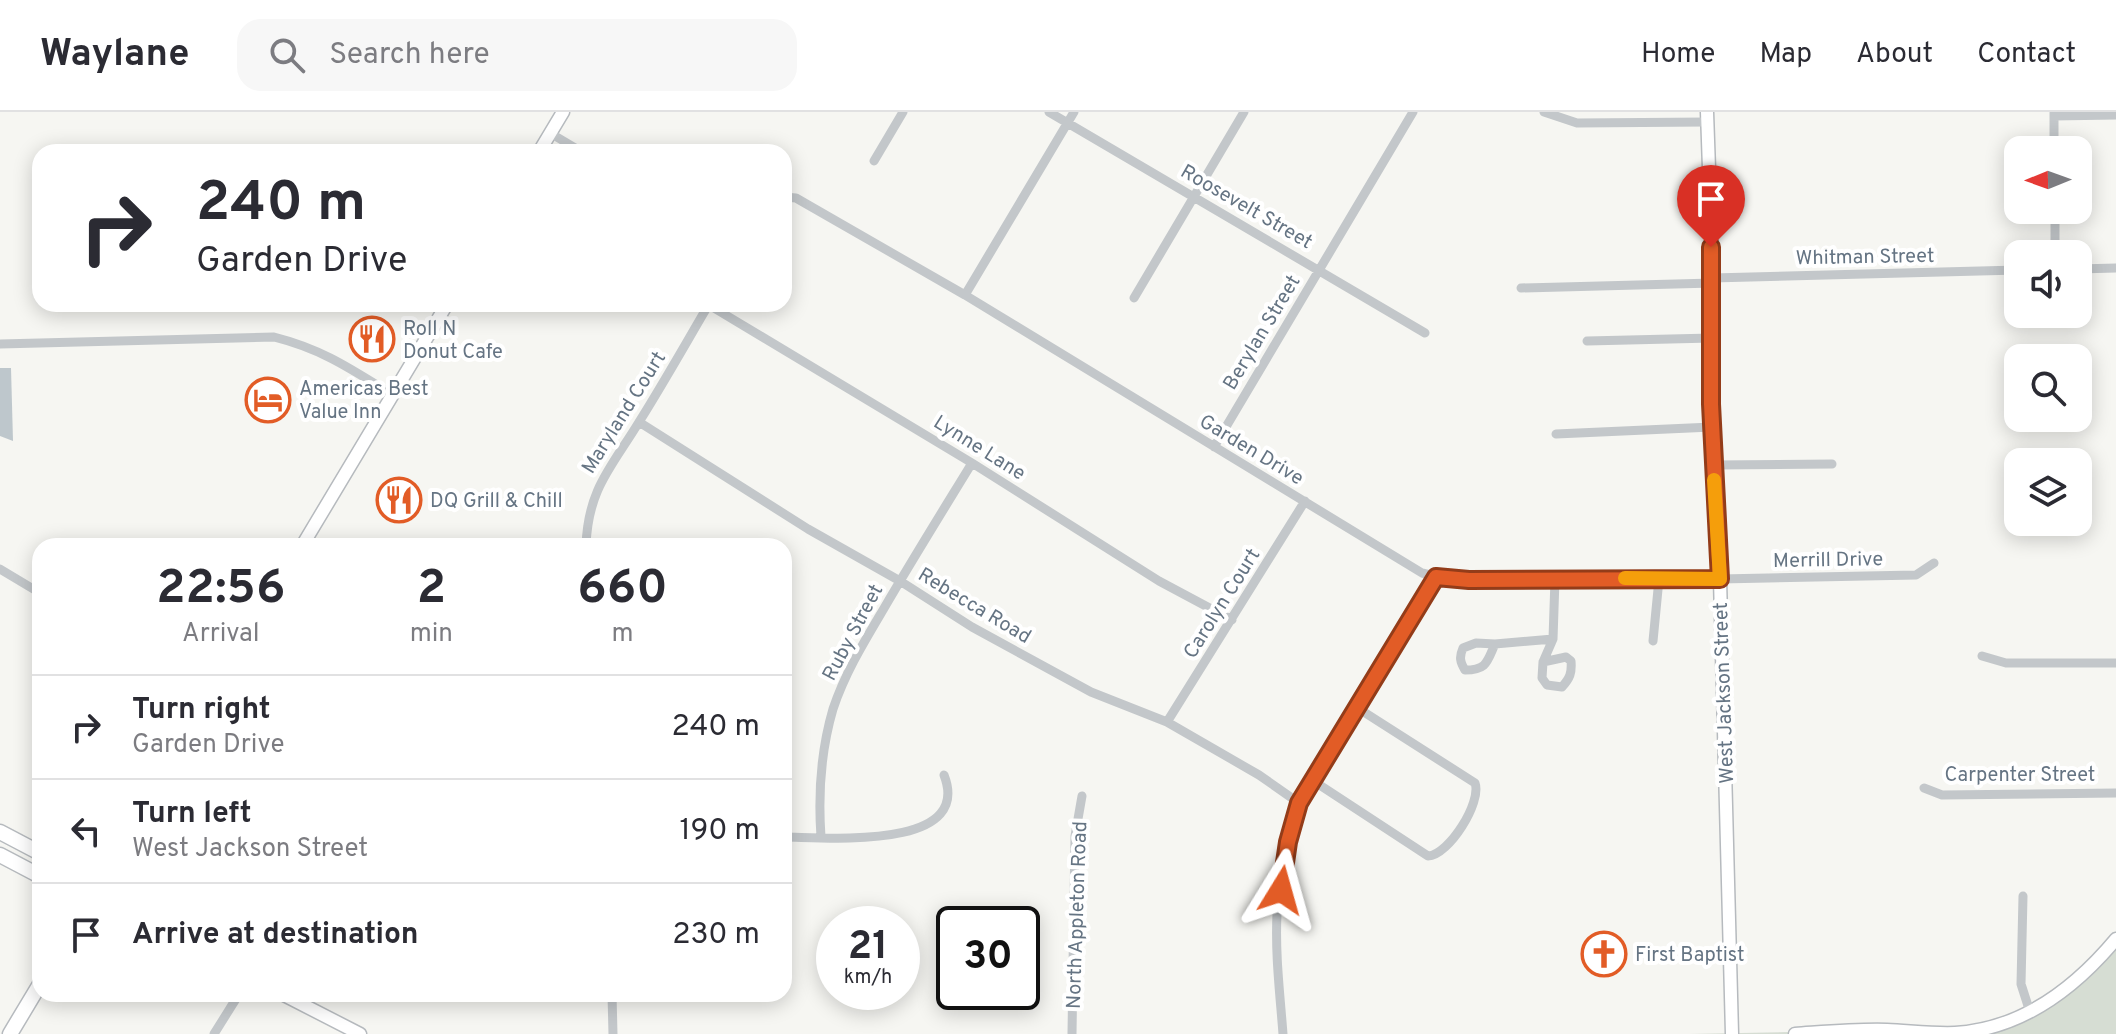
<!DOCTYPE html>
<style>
body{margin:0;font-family:Overpass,sans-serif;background:#f7f7f7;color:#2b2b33;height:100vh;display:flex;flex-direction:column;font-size:30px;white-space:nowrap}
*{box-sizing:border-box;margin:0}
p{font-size:26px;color:#7c7c81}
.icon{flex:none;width:44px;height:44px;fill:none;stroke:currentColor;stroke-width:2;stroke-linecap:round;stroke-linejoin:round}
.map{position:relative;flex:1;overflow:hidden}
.panel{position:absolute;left:32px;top:426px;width:760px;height:464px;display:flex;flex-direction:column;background:#fff;border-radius:24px;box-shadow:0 4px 20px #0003}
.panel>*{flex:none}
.top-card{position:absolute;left:32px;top:32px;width:760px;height:168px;border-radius:24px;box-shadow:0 4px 20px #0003;background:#fff;color:#2b2b33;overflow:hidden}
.needle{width:52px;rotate:269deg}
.buttons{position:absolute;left:2004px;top:24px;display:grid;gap:16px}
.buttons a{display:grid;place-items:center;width:88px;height:88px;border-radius:16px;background:#fff;box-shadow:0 4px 20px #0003;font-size:40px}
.speed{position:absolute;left:816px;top:794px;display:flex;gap:16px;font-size:40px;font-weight:700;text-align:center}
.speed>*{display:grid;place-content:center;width:104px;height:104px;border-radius:50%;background:#fff;box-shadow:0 4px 20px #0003;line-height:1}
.speed small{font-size:20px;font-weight:400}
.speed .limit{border:4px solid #111;border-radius:12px;background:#fff;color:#111}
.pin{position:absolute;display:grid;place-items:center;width:68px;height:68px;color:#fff;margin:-82px -34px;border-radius:50% 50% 50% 0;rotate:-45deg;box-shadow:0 0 8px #0007}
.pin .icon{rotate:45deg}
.me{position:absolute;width:88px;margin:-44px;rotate:8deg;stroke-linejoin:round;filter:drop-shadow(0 0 6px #0008)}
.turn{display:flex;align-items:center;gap:28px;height:168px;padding:0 32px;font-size:36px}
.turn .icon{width:104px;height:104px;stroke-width:2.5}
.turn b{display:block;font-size:56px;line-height:68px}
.eta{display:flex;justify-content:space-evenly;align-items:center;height:136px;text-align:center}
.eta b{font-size:48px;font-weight:700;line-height:56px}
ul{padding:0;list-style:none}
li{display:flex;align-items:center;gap:24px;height:104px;padding:0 32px;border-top:2px solid #e1e1e2}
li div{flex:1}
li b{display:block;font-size:30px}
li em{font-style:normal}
header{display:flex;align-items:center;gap:48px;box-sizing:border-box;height:112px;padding:0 40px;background:#fff;border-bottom:2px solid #e1e1e2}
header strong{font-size:38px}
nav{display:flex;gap:44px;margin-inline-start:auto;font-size:28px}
.search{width:560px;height:72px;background:#f7f7f7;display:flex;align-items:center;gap:20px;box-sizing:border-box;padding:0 28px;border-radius:24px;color:#7c7c81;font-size:30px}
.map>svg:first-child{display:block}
</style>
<header>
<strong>Waylane</strong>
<div class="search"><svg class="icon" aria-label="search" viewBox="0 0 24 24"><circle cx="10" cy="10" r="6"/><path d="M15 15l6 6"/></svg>Search here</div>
<nav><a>Home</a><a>Map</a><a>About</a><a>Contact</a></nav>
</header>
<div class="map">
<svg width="2116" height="922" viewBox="0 0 2116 922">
<rect width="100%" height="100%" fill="#f6f6f2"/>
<path fill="#d6ddd3" d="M2116,824V922H1689L1886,918L1954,921L2030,900Z"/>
<path fill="#bec7cc" d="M0,256H11L13,329L0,324Z"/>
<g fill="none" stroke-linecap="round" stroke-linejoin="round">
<g stroke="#b6babe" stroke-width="15">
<path id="secondary" d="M1707,0L1713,171L1711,292L1720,467L1732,922
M539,40L563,0
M302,434L447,192
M282,882L360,922
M1795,922C1825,920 1857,917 1887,918C1910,919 1933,922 1955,921C2022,917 2075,876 2116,827"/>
</g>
<g stroke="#b6babe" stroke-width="17">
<path id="primary" d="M0,720L40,741
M0,743L40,764
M10,922L40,872"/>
</g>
<path stroke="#c3c7ca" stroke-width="9" d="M1049,0L1425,221
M1544,0L1577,11L1707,10
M2054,1V38
M2054,4L2116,3
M550,21L582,40
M874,49L903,0
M784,85L796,86L965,183L1422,461L1447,467H1720L1916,463L1934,451
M2055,98V142
M2078,157L2116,156
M1712,166L2018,158
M1521,176L1713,171
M965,183L1074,0
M1134,186L1244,0
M709,193L972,351L1159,469L1232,508
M1587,229L1712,226
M0,232L274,225C322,237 351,257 393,283
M639,310L808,417L900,469L972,515L1091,580L1167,610L1259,663L1299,691
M1556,322L1712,315
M1214,335L1413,0
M1713,353L1832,352
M586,434C588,377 611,356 639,310C663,272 686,231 709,192
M0,457L40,481
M1653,529L1659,467
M1476,531L1495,532C1487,550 1487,558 1465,558C1460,550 1459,545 1463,536Z
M1495,532L1553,527
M1982,544L2006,551H2116
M1566,545L1571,549C1572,561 1570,566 1562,575L1547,573L1542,566L1543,550Z
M1543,550L1553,527L1555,467
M1167,610L1305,389
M1312,668L1428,744C1449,743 1482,690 1475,671L1356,595
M1924,676L1942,683L2116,681
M784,725C822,725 974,740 944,663
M821,725C818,682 821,638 833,597C845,561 864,530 883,498C912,448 942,400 972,351
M2023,784L2021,872L2030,900
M612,882L613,922
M214,922L239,882
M1072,922L1075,724L1082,684
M1283,922C1280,882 1275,842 1277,802C1279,765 1288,727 1299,691L1436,465"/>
<use href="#secondary" stroke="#fff" stroke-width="12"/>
<use href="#primary" stroke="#fff" stroke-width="14"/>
</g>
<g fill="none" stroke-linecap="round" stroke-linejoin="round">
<g stroke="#933c19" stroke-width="20">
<path id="route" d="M1281,778L1288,730L1299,691L1436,465L1469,468L1720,467L1711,292V135"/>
</g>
<use href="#route" stroke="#e25c26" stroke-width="14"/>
<path stroke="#f59e0b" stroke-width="14" d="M1625,466L1720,467L1714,368"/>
</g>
<defs>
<g id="restaurant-ring" transform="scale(2.3)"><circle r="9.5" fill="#fff" stroke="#e25c26" stroke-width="1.5"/><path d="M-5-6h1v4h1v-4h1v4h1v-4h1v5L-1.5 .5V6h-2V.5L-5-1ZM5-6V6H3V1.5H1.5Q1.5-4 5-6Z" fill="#e25c26"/></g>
<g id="hotel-ring" transform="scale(2.3)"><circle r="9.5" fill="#fff" stroke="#e25c26" stroke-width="1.5"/><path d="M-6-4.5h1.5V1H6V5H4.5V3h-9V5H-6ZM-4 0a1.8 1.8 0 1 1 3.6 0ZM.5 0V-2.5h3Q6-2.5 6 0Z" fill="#e25c26"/></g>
<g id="church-ring" transform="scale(2.3)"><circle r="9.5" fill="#fff" stroke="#e25c26" stroke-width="1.5"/><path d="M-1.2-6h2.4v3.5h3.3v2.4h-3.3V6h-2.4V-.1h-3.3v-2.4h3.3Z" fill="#e25c26"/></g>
</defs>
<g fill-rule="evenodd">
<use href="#restaurant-ring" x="372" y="227"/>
<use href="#hotel-ring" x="268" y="288"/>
<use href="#restaurant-ring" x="399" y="388"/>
<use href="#church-ring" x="1604" y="842"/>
</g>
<g text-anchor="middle" stroke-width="8" stroke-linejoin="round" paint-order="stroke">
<g font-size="20" fill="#657483" stroke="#fff">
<text transform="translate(1247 94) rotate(30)" y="7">Roosevelt Street</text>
<text transform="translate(1865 144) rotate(-1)" y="7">Whitman Street</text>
<text transform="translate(1261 220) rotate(-59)" y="7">Berylan Street</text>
<text transform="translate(623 300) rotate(-58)" y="7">Maryland Court</text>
<text transform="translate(980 335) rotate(32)" y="7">Lynne Lane</text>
<text transform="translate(1252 337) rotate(31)" y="7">Garden Drive</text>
<text transform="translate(1828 447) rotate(-1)" y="7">Merrill Drive</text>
<text transform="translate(1221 491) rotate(-58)" y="7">Carolyn Court</text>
<text transform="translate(975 493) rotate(31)" y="7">Rebecca Road</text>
<text transform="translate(852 520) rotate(-62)" y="7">Ruby Street</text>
<text transform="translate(1723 581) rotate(-92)" y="7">West Jackson Street</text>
<text x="2020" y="669">Carpenter Street</text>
<text transform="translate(1076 803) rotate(-88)" y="7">North Appleton Road</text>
</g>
<g font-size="20" fill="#657483" stroke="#fff" text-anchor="start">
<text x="403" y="223">Roll N<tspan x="403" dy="23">Donut Cafe</tspan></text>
<text x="299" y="283">Americas Best<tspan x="299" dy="23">Value Inn</tspan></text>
<text x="430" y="395">DQ Grill &amp; Chill</text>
<text x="1635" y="849">First Baptist</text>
</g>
</g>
</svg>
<div class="buttons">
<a><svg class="needle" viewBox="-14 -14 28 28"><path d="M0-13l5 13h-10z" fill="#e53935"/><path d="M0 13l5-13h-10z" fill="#7c7c81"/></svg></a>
<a><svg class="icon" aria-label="sound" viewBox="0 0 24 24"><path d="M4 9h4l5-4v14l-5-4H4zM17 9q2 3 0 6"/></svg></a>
<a><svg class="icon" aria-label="search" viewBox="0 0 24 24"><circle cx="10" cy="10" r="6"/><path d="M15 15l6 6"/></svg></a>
<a><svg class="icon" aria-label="layers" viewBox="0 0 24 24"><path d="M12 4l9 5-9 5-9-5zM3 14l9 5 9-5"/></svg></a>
</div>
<div class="speed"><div>21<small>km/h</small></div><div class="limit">30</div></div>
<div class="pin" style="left:1711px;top:135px;background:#d93025"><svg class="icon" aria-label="arrive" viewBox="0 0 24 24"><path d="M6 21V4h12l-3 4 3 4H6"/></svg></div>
<svg class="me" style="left:1281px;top:778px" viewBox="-20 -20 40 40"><path d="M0-17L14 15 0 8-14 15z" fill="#e25c26" stroke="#fff" stroke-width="4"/></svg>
<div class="top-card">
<div class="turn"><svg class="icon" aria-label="right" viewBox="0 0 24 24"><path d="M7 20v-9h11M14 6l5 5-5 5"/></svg><div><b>240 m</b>Garden Drive</div></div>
</div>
<section class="panel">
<div class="eta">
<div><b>22:56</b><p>Arrival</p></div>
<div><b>2</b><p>min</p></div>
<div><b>660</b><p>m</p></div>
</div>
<ul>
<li><svg class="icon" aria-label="right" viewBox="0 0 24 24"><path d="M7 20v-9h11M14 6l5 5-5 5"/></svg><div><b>Turn right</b><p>Garden Drive</p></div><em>240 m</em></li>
<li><svg class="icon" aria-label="left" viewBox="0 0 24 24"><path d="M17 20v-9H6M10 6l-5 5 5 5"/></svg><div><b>Turn left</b><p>West Jackson Street</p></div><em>190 m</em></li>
<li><svg class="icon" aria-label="arrive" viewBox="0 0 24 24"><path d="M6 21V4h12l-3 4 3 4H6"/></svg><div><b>Arrive at destination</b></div><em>230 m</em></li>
</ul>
</section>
</div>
